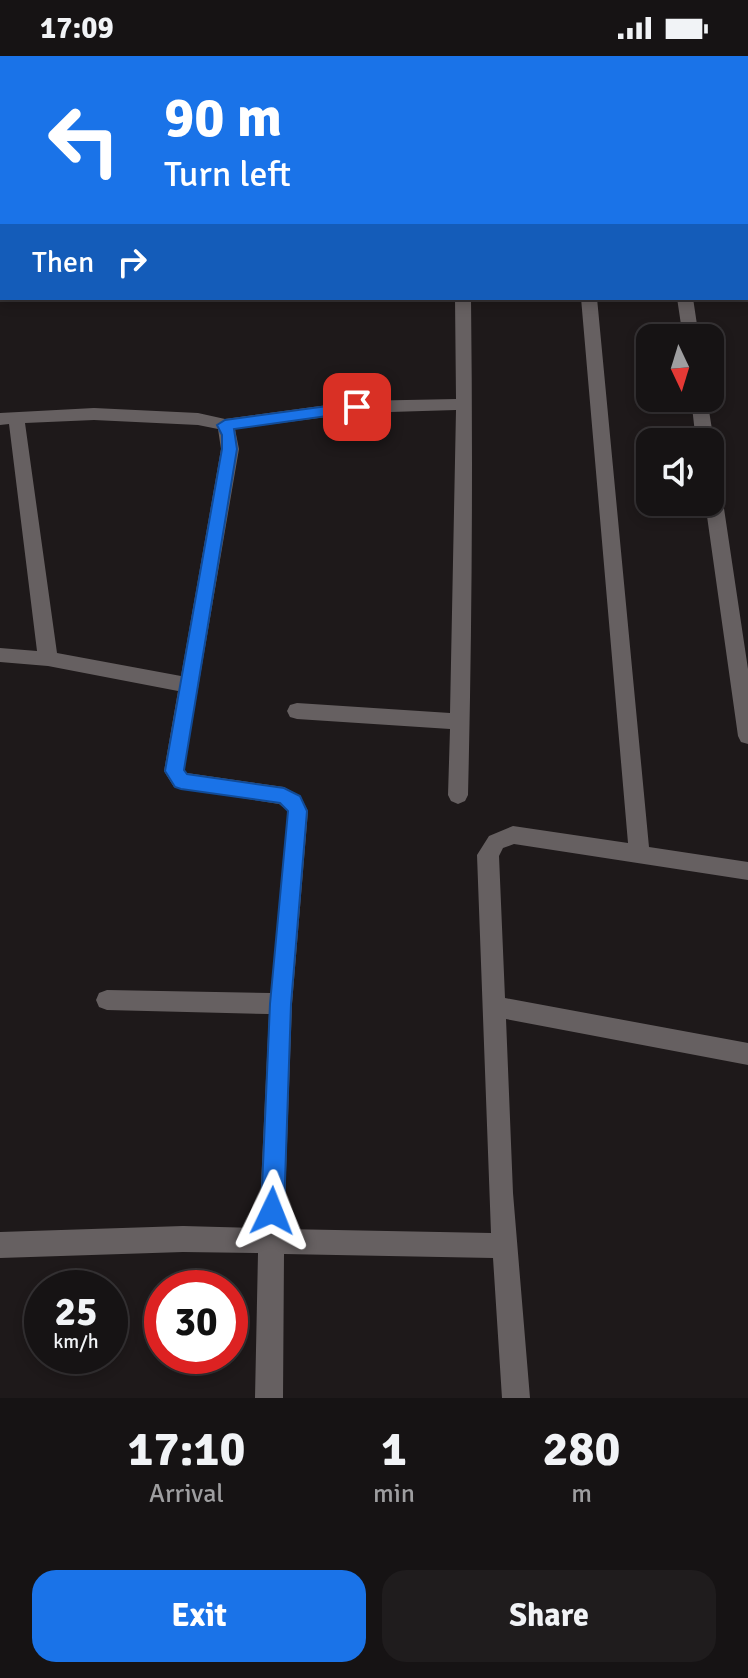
<!DOCTYPE html>
<style>
body{margin:0;font-family:Signika,sans-serif;background:#1f1c1d;color:#f1f3f6;height:100vh;display:flex;flex-direction:column;font-size:30px;white-space:nowrap}
*{box-sizing:border-box;margin:0}
p{font-size:26px;color:#9e9ea0}
.icon{flex:none;width:44px;height:44px;fill:none;stroke:currentColor;stroke-width:2;stroke-linecap:round;stroke-linejoin:round}
.map{position:relative;height:1342px;overflow:hidden}
.sheet{display:flex;flex-direction:column;background:#161314;flex:1}
.sheet>*{flex:none}
.top-card{position:absolute;left:0px;top:0px;width:748px;height:244px;box-shadow:0 4px 12px #0003,0 0 0 2px #353234;background:#1a73e8;color:#fff;overflow:hidden}
.needle{width:52px;rotate:176deg}
.tools{position:absolute;left:636px;top:268px;display:grid;gap:16px}
.tools a{display:grid;place-items:center;width:88px;height:88px;border-radius:16px;background:#161314;box-shadow:0 4px 12px #0003,0 0 0 2px #353234;font-size:40px}
.speed{position:absolute;left:24px;top:1214px;display:flex;gap:16px;font-size:40px;font-weight:700;text-align:center}
.speed>*{display:grid;place-content:center;width:104px;height:104px;border-radius:50%;background:#161314;box-shadow:0 4px 12px #0003,0 0 0 2px #353234;line-height:1}
.speed small{font-size:20px;font-weight:400}
.speed .limit{border:12px solid #d22;background:#fff;color:#111}
.pin{position:absolute;display:grid;place-items:center;width:68px;height:68px;color:#fff;margin:-34px;border-radius:16px;box-shadow:0 4px 12px #0006}
.me{position:absolute;width:88px;margin:-44px;rotate:2deg;stroke-linejoin:round;filter:drop-shadow(0 0 6px #0008)}
.turn{display:flex;align-items:center;gap:28px;height:168px;padding:0 32px;font-size:36px}
.turn .icon{width:104px;height:104px;stroke-width:2.5}
.turn b{display:block;font-size:56px;line-height:68px}
.then{display:flex;align-items:center;height:76px;padding:0 32px;background:#0003;gap:16px;font-size:30px}
.eta{display:flex;justify-content:space-evenly;align-items:center;height:136px;text-align:center}
.eta b{font-size:48px;font-weight:700;line-height:56px}
.action{display:flex;gap:16px;margin-top:auto;padding:16px 32px}
.action a{flex:1;height:92px;border-radius:24px;background:#1a73e8;color:#fff;font-size:32px;font-weight:700;line-height:92px;text-align:center}
.action a+a{background:#1f1c1d;color:#f1f3f6}
.status{display:flex;justify-content:space-between;align-items:center;height:56px;padding:0 40px;background:#161314;direction:ltr}
.status svg{height:22px;fill:currentColor}
.map>svg:first-child{display:block}
</style>
<div class="status"><b>17:09</b><svg viewBox="0 0 49 12"><path d="M0 12V9h3v3zM5 12V6h3v6zM10 12V3h3v9zM15 12V0h3v12zM26 1h20v11H26zM47 4h2v5h-2z"/></svg></div>
<div class="map">
<svg width="748" height="1342" viewBox="0 0 748 1342">
<rect width="100%" height="100%" fill="#1e191a"/>
<g fill="none" stroke-linecap="round" stroke-linejoin="round">
<path fill="#666061" fill-rule="evenodd" d="M328,0H340V2H328Z
M420,0H432V2H420Z
M501,0H513V2H501Z
M593,0H605V2H593Z
M688,0H700L701,2H689Z
M0,8H2V16H0Z
M746,71H748V79H746Z
M0,87H2L0,101Z
M455,242H471C473,407 472,573 468,739L465,745L458,748L451,745L448,739L450,673L297,663L290,661L287,655L290,649L297,647L450,657L456,354L357,357L235,373L239,393L184,714L187,717L284,731L300,740L308,755L292,948L284,1173L491,1177L477,799L489,780L513,770L628,787L581,242H597L649,791L748,806V824L514,788L503,792L499,800L505,942L748,987V1009L506,963L513,1137L530,1342H502L493,1202L284,1198L283,1342H255L258,1197L183,1196L0,1202V1176L183,1170L259,1172L269,958L107,954L99,951L96,944L99,937L107,934L271,937L288,755L279,748L174,731L164,715L178,635L48,610L0,606V592L37,595L9,368L0,369V357L94,352L198,357L225,363L357,345L456,343ZM94,364L198,369L218,373L221,393L181,620L57,597L25,367Z
M677,242H693L699,282H683Z
M691,342H707L714,386L711,390L710,386H696Z
M710,413L719,419L748,613V688L741,686L738,680L705,446H710Z"/>
<path fill="#666061" fill-rule="evenodd" d="M0,169H2V177H0Z
M746,212H748V222H746Z"/>
</g>
<path fill="#1a73e8" stroke="#114b97" stroke-width="2" d="M357,346L363,348V355L234,373L237,393L184,714L187,718L284,732L300,740L307,755L291,948L284,1155L280,1163L272,1166L264,1163L261,1155L270,948L288,755L280,747L181,733L175,731L165,715L222,393V379L217,369L225,364Z"/>
</svg>
<div class="tools">
<a><svg class="needle" viewBox="-14 -14 28 28"><path d="M0-13l5 13h-10z" fill="#e53935"/><path d="M0 13l5-13h-10z" fill="#9e9ea0"/></svg></a>
<a><svg class="icon" aria-label="sound" viewBox="0 0 24 24"><path d="M4 9h4l5-4v14l-5-4H4zM17 9q2 3 0 6"/></svg></a>
</div>
<div class="speed"><div>25<small>km/h</small></div><div class="limit">30</div></div>
<div class="pin" style="left:357px;top:351px;background:#d93025"><svg class="icon" aria-label="arrive" viewBox="0 0 24 24"><path d="M6 21V4h12l-3 4 3 4H6"/></svg></div>
<svg class="me" style="left:272px;top:1155px" viewBox="-20 -20 40 40"><path d="M0-17L14 15 0 8-14 15z" fill="#1a73e8" stroke="#fff" stroke-width="4"/></svg>
<div class="top-card">
<div class="turn"><svg class="icon" aria-label="left" viewBox="0 0 24 24"><path d="M17 20v-9H6M10 6l-5 5 5 5"/></svg><div><b>90 m</b>Turn left</div></div>
<div class="then">Then<svg class="icon" aria-label="right" viewBox="0 0 24 24"><path d="M7 20v-9h11M14 6l5 5-5 5"/></svg></div>
</div>
</div>
<section class="sheet">
<div class="eta">
<div><b>17:10</b><p>Arrival</p></div>
<div><b>1</b><p>min</p></div>
<div><b>280</b><p>m</p></div>
</div>
<div class="action"><a>Exit</a><a>Share</a></div>
</section>
